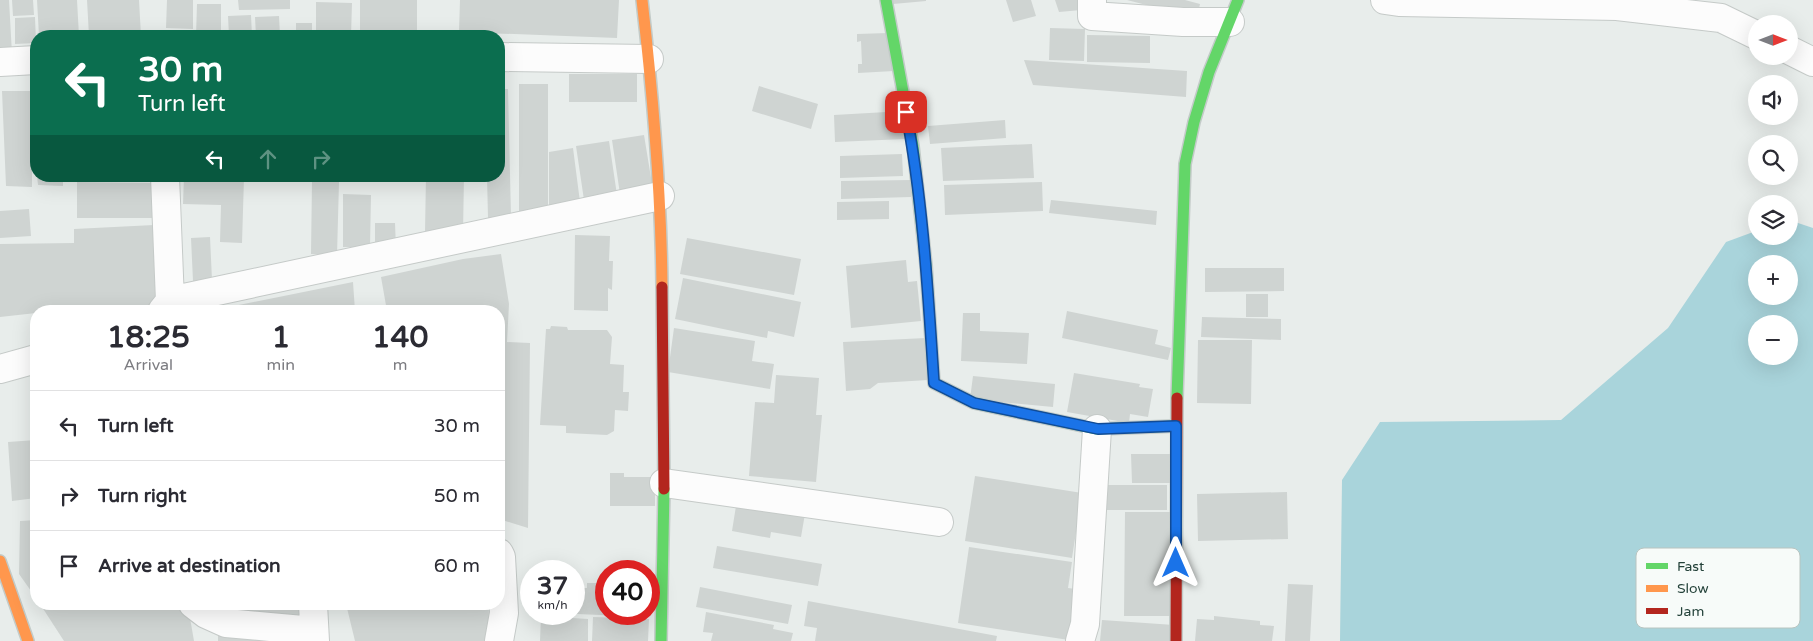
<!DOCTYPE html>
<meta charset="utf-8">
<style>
body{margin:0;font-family:"Varela Round",sans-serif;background:#f7f7f7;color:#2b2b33;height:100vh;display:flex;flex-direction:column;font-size:19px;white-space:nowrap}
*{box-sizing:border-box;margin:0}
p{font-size:16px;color:#7c7c81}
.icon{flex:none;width:28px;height:28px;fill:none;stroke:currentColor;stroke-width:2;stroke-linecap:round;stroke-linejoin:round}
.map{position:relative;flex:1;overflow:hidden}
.drawer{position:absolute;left:30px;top:305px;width:475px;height:305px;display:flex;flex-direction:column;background:#fff;border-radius:20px;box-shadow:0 5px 20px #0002}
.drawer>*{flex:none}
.banner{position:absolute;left:30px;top:30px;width:475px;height:152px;border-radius:20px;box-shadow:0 5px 20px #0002;background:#0b6e4f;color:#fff;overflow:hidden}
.needle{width:32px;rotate:90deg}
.controls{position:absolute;left:1748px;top:15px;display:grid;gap:10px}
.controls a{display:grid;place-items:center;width:50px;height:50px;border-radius:50%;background:#fff;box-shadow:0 5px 20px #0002;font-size:25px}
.speed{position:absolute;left:520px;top:560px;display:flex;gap:10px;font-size:25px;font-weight:700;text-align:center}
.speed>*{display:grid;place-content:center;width:65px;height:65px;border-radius:50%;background:#fff;box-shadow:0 5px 20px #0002;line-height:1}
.speed small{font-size:12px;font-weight:400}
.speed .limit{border:8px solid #d22;background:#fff;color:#111}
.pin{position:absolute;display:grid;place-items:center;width:42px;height:42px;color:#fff;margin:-21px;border-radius:10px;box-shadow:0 2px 8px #0006}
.me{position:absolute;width:55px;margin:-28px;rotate:0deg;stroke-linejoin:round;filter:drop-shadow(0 0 4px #0008)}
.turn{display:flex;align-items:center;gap:18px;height:105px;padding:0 25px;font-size:22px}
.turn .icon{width:65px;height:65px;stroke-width:2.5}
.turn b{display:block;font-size:35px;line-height:42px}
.lanes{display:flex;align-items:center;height:48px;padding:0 25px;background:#0003;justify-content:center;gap:25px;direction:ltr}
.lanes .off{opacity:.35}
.eta{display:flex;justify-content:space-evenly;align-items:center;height:85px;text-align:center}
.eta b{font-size:30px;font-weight:800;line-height:35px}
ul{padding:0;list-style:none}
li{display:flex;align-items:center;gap:15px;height:70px;padding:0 25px;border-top:1px solid #e1e1e2}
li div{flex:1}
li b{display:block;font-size:19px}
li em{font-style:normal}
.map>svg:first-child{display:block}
</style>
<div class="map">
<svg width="1813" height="641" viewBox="0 0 1813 641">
<rect width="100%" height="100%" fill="#e8edeb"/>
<path fill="#a9d4db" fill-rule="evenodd" d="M1789,220L1813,228V641H1340L1342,480L1380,422L1561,420L1668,328L1726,242L1756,231V236H1789ZM1756,264H1789V296H1756ZM1756,324H1789V356H1756Z"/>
<path fill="#cfd4d2" d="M0,0H9L12,54L0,55Z
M12,0H33L34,15L13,16Z
M37,0H77L79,36H39Z
M87,0H139L141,36H89Z
M167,0H193V29L166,28Z
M238,0H290V9L239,10Z
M360,0H417V36H360Z
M460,0H619L617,38L459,32Z
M893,0H926V1L893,4Z
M1006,0H1031L1036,16L1013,22Z
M1055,0H1080L1081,10L1059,12Z
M1127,0H1185L1200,4L1197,18Z
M316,2L352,3L351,36H316Z
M197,4H221V36H196Z
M251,15L252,36H229L228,16Z
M279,16L280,36H256L255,17Z
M35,17L36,43L15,44V18Z
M296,23H312V36H296Z
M1050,28L1085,29L1084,61L1049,60Z
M888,33L894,71L858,73V64H862L861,41L857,42V34Z
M1087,35L1150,36V63L1087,62Z
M1024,60L1187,71L1186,97L1033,85Z
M569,74H637V102H569Z
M519,84H548V211H519Z
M759,86L818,104L811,129L752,111Z
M499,89H508L511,217L488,218L487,176H499Z
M2,91H32V187L6,186Z
M904,111L905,139L835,142L834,115Z
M1005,120L1006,138L930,144L928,126Z
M644,135L653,190L620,194L612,140Z
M609,141L617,195L584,200L576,146Z
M1032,144L1034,178L943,181L941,148Z
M573,148L580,202L549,207V152Z
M902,154L903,176L840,178V156Z
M37,176H63V186L38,185Z
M184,176L244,178L242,243L220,242L221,205L183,204Z
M296,176H344V180L296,178Z
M426,176H464L463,233L425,232Z
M911,180V197L841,199V181Z
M312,181L339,182L337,255L311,254Z
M77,182L158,183V218H77Z
M1042,182L1043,211L945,215L944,185Z
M343,194L371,195L370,247H343Z
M1051,200L1157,211L1156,225L1049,213Z
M889,201V219L837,220V202Z
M29,209L31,236L0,238V211Z
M375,223H395L396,248H375Z
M154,225L158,306L36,311V313L0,317V244L74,243V229Z
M575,235L610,236L609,261H613L612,290L608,288V311L574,310Z
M210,237L212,280L193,281L191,238Z
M687,238L801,259L794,295L680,274Z
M501,254L509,304L507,342L530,343L528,528L499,519V311H387L381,277L463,259Z
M906,260L908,282L917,281L921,321L851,328L846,266Z
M1205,268H1284V291L1205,292Z
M683,278L801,302L794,337L768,331L767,338L675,319Z
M353,282L355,311H214V310Z
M1246,294H1268V317H1246Z
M1067,311L1158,330L1155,344L1171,348L1168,360L1062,338Z
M963,313H980V331L1029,333L1027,364L961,361Z
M1202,317L1281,319V340L1201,337Z
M551,326L567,327L568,330H607L612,337L610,364L624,365L623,392H629L628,411L615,410L614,431L607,435L566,433V426L540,425L546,329H550Z
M674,328L755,341L752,361L774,364L770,389L668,372Z
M926,338L928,380L878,383L870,389L846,391L843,342Z
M1198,340H1252L1251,404L1197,403Z
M1074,373L1140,384L1139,387L1153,389L1148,417L1130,414L1129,423L1067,412Z
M776,375L819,378L816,415H822L816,482L749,476L755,402L774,403Z
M973,376L1055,384L1053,407L970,399Z
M36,440V498L12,501L8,442Z
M1131,454H1173V483H1132Z
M610,473H624V477H655V506H610Z
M975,476L1082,493L1072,558L965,541Z
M1106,485H1167V510H1106Z
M1287,492L1288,539L1198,541L1197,494Z
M736,506L806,508L801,537L771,532L770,538L732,531Z
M1125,512H1173L1172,616H1124Z
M36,520V598L19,574L20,521Z
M717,546L822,564L818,586L713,568Z
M969,547L1072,562L1068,588L1083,590L1073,610L1069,640L958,623Z
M587,583H606V614H649V617L577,614L578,600H574V588H587Z
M1288,584L1313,585L1310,641H1285Z
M700,587L792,605L788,624L696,607Z
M808,601L997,636L996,641H815L817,628L804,626Z
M40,604H183L189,612L194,641H64Z
M222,604H302V616L233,612Z
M346,604H489L488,641H355Z
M706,612L774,625L773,629L793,633L791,641H711L713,633L703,632Z
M541,616L588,619V641H540Z
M1214,616L1260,621V625L1274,626L1272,641H1195L1197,619L1214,620Z
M593,617L649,619L648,641H592Z
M1102,620L1174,625L1173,641H1100Z
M218,633L281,641H218Z"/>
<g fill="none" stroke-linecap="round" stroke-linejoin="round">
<g stroke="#c5cac8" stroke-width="30">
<path id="street" d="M1092,0V16L1183,22H1230
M1385,0L1399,2L1617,6L1721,18L1756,35
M1789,50L1813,62
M499,57L649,59
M0,62L36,60
M165,176L170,301L172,311
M162,311L170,301L660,196
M0,369L36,359
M664,483L939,522
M499,553L501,557L504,613L499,641
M193,604L206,614L226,623L314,631
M313,604L315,641
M1080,641L1085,624L1097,429"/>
</g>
<g stroke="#c3cbc8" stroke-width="14">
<path id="fast" d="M886,0L913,146L926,265L934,383L974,403L1097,429L1176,426
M1177,398L1185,164L1194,122L1209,72L1238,0
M661,641L664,489"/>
</g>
<g stroke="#c3cbc8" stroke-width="14">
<path id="slow" d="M642,0C653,95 661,191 662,287
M0,561L28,641"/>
</g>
<g stroke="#c3cbc8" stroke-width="14">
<path id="jam" d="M662,287L664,489
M1176,641L1177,398"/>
</g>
<use href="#street" stroke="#fcfcfc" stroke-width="28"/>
<use href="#fast" stroke="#63d668" stroke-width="11"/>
<use href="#slow" stroke="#ff974d" stroke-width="11"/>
<use href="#jam" stroke="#b3261e" stroke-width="11"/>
</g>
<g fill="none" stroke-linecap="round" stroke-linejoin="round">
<g stroke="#114b97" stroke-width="12">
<path id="route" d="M906,112C923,201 928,293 934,383L974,403L1098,429L1176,426V563"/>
</g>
<use href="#route" stroke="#1a73e8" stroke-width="9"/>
</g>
<rect x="1636" y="548" width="164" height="80" rx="8" fill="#f7fbf9" stroke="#b8c4c0" stroke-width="1"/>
<rect x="1646" y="563" width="22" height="6" fill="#63d668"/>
<rect x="1646" y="585" width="22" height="7" fill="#ff974d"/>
<rect x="1646" y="608" width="22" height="6" fill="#b3261e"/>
<g font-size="14" fill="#24423a">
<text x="1677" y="571">Fast</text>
<text x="1677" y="593">Slow</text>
<text x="1677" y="616">Jam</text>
</g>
</svg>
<div class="controls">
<a><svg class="needle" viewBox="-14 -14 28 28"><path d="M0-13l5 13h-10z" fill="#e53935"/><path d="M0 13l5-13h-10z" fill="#7c7c81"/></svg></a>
<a><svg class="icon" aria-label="sound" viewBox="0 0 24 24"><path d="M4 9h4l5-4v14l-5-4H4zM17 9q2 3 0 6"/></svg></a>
<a><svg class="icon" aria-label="search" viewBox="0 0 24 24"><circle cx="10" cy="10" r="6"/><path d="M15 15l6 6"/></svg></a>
<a><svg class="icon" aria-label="layers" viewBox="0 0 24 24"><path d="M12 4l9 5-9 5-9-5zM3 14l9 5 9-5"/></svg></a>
<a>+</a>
<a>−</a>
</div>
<div class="speed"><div>37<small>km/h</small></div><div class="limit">40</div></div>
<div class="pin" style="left:906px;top:112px;background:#d93025"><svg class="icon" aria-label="arrive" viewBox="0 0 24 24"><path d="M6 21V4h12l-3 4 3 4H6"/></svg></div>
<svg class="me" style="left:1176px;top:563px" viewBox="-20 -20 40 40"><path d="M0-17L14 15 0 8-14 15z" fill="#1a73e8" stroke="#fff" stroke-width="4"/></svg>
<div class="banner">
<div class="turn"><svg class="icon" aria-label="left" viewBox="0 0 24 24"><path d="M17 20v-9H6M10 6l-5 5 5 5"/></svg><div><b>30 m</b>Turn left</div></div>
<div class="lanes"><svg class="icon" aria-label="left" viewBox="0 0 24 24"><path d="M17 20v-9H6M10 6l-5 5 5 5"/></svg><svg class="icon off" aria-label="ahead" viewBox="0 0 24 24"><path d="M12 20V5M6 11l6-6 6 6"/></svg><svg class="icon off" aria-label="right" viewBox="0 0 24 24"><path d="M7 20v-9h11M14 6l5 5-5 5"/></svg></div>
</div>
<section class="drawer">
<div class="eta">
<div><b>18:25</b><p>Arrival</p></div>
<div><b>1</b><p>min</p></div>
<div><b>140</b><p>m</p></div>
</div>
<ul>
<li><svg class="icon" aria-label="left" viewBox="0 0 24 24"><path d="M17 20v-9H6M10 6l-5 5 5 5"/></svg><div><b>Turn left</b></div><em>30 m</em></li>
<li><svg class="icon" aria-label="right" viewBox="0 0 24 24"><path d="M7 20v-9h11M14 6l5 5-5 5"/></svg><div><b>Turn right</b></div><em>50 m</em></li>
<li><svg class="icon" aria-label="arrive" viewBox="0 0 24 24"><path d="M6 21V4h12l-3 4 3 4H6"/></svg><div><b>Arrive at destination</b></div><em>60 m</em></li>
</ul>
</section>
</div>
